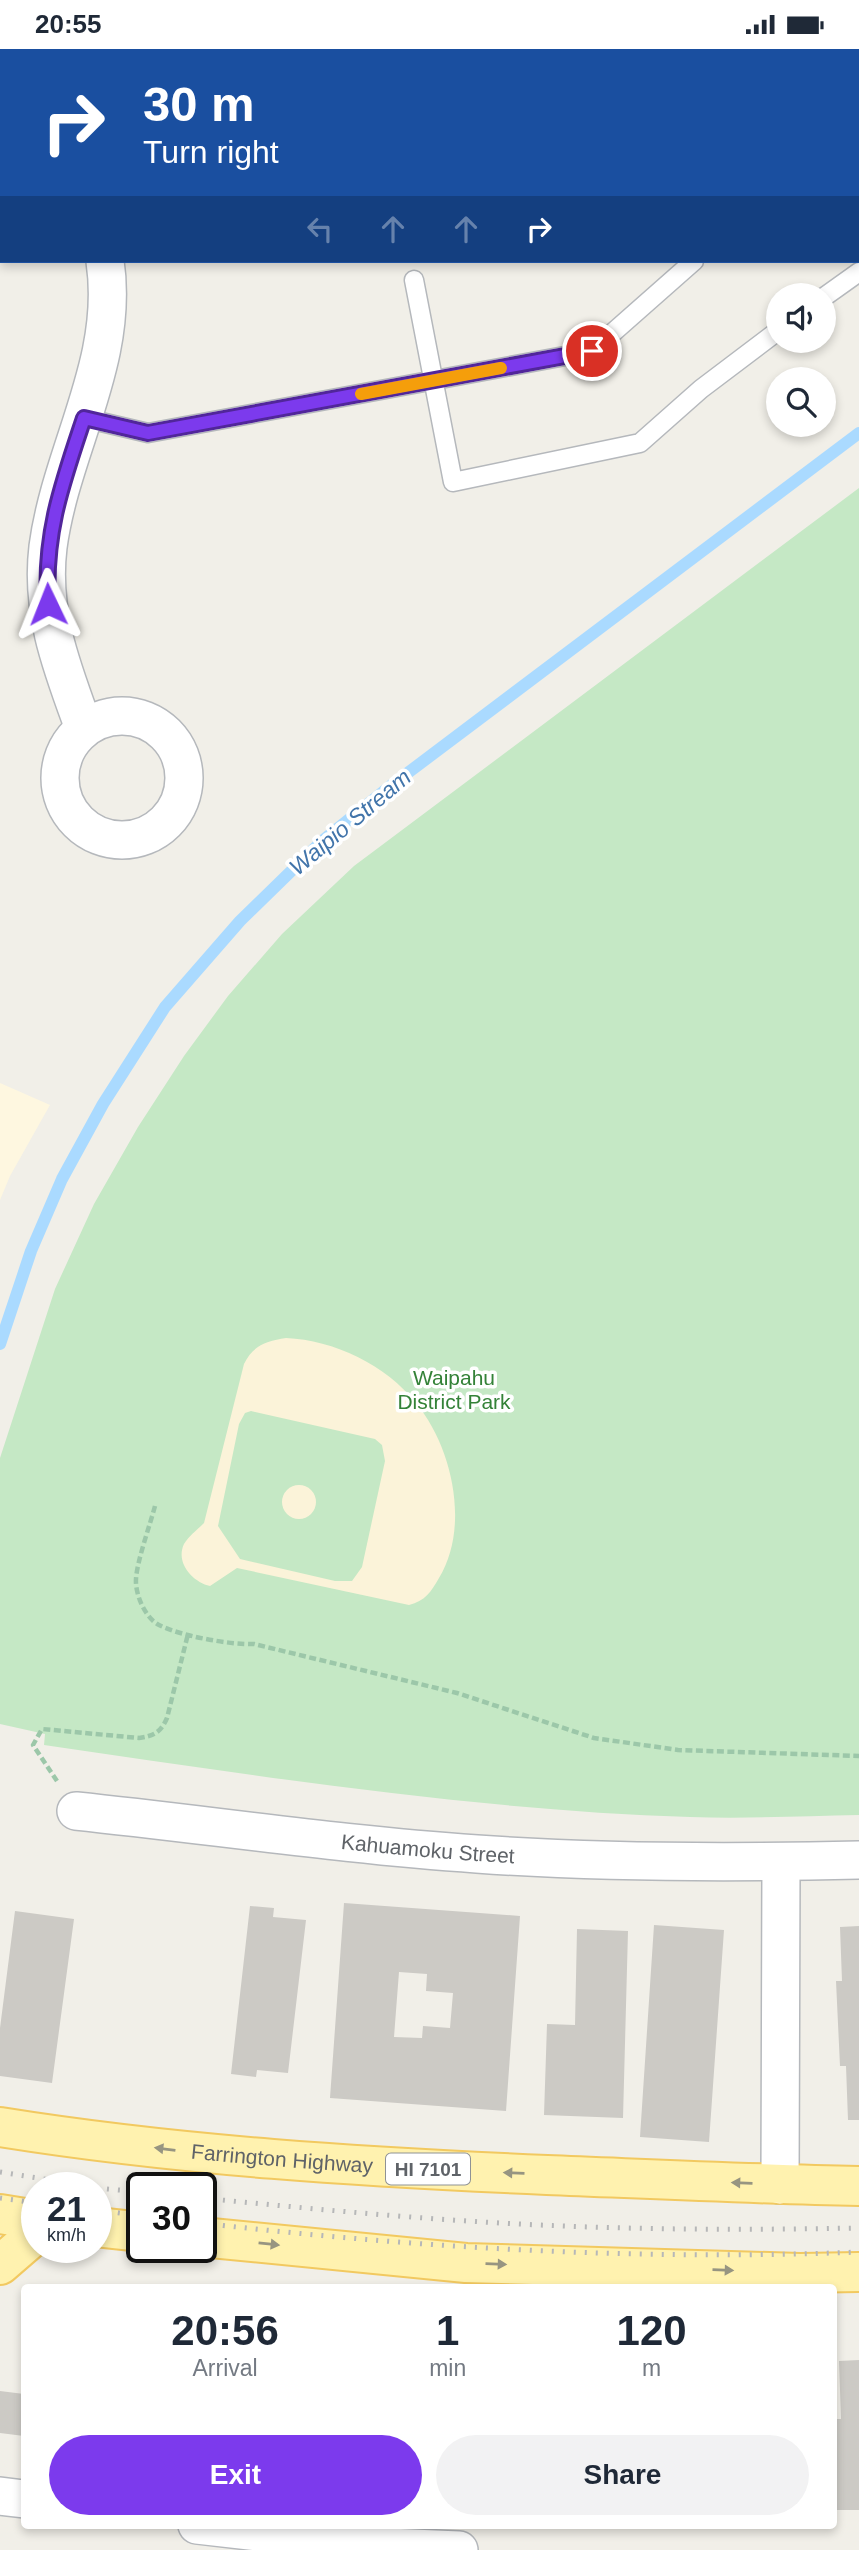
<!DOCTYPE html>
<style>
body{margin:0;font-family:Helvetica,sans-serif;background:#f2f2f3;color:#1f2937;height:100vh;display:flex;flex-direction:column;font-size:26px;white-space:nowrap}
*{box-sizing:border-box;margin:0}
p{font-size:23px;color:#747a83}
.icon{flex:none;width:38px;height:38px;fill:none;stroke:currentColor;stroke-width:2;stroke-linecap:round;stroke-linejoin:round}
.map{position:relative;flex:1;overflow:hidden}
.side{position:absolute;left:21px;top:2235px;width:816px;height:245px;display:flex;flex-direction:column;background:#fff;border-radius:7px;box-shadow:0 4px 10px #0003}
.side>*{flex:none}
.banner{position:absolute;left:0px;top:0px;width:859px;height:214px;box-shadow:0 4px 10px #0003;background:#1a4fa0;color:#fff;overflow:hidden}
.controls{position:absolute;left:766px;top:234px;display:grid;gap:14px}
.controls a{display:grid;place-items:center;width:70px;height:70px;border-radius:50%;background:#fff;box-shadow:0 4px 10px #0003;font-size:35px}
.speed{position:absolute;left:21px;top:2123px;display:flex;gap:14px;font-size:35px;font-weight:700;text-align:center}
.speed>*{display:grid;place-content:center;width:91px;height:91px;border-radius:50%;background:#fff;box-shadow:0 4px 10px #0003;line-height:1}
.speed small{font-size:18px;font-weight:400}
.speed .limit{border:4px solid #111;border-radius:10px;background:#fff;color:#111}
.pin{position:absolute;display:grid;place-items:center;width:60px;height:60px;color:#fff;margin:-30px;border:4px solid #fff;border-radius:50%;box-shadow:0 2px 7px #0007}
.me{position:absolute;width:77px;margin:-38px;rotate:358deg;stroke-linejoin:round;filter:drop-shadow(0 0 5px #0008)}
.turn{display:flex;align-items:center;gap:24px;height:147px;padding:0 28px;font-size:32px}
.turn .icon{width:91px;height:91px;stroke-width:2.5}
.turn b{display:block;font-size:49px;line-height:60px}
.lanes{display:flex;align-items:center;height:66px;padding:0 28px;background:#0003;justify-content:center;gap:35px;direction:ltr}
.lanes .off{opacity:.35}
.eta{display:flex;justify-content:space-evenly;align-items:center;height:119px;text-align:center}
.eta b{font-size:42px;font-weight:700;line-height:49px}
.button{display:flex;gap:14px;margin-top:auto;padding:14px 28px}
.button a{flex:1;height:80px;border-radius:42px;background:#7c3aed;color:#fff;font-size:28px;font-weight:700;line-height:80px;text-align:center}
.button a+a{background:#f2f2f3;color:#1f2937}
.status{display:flex;justify-content:space-between;align-items:center;height:49px;padding:0 35px;background:#fff;direction:ltr}
.status svg{height:19px;fill:currentColor}
.map>svg:first-child{display:block}
</style>
<div class="status"><b>20:55</b><svg viewBox="0 0 49 12"><path d="M0 12V9h3v3zM5 12V6h3v6zM10 12V3h3v9zM15 12V0h3v12zM26 1h20v11H26zM47 4h2v5h-2z"/></svg></div>
<div class="map">
<svg width="859" height="2501" viewBox="0 0 859 2501">
<rect width="100%" height="100%" fill="#f1efe8"/>
<path fill="#fef7e0" d="M0,1034L50,1056L10,1127L0,1151Z"/>
<path fill="#c5e8c5" d="M859,439V1766C803,1767 746,1770 690,1768C473,1761 258,1727 44,1696L45,1685L0,1675V1409L55,1240L94,1155L138,1078L184,1007L228,947L282,885L354,817Z"/>
<path fill="#fbf3d9" fill-rule="evenodd" d="M286,1289C334,1291 386,1316 416,1354C453,1399 470,1478 439,1529C431,1543 425,1552 409,1556L237,1519L210,1537C193,1533 175,1514 184,1495C189,1487 197,1481 204,1474L244,1315C253,1296 267,1292 286,1289ZM251,1362L375,1390L382,1396L385,1412L362,1518L352,1532H335L240,1510L218,1477L239,1375L245,1364Z
M282 1453a17 17 0 1 1 34 0a17 17 0 1 1-34 0Z"/>
<g fill="none" stroke-linecap="round" stroke-linejoin="round">
<path stroke="#aadaff" stroke-width="12" d="M0,1295L31,1202L62,1130L103,1055L165,958L240,872L321,793L393,735L859,384"/>
</g>
<path fill="#cccac5" fill-rule="evenodd" d="M344,1854L520,1867L506,2062L330,2049ZM399,1923L427,1925L426,1942L453,1944L450,1979L423,1977L422,1989L394,1988Z
M250,1857L274,1859L273,1868L306,1871L288,2024L257,2021L256,2028L231,2025Z
M15,1862L74,1870L52,2034L0,2027V1979Z
M654,1876L724,1881L709,2093L640,2088Z
M859,1877V2071H848L846,2017H840L836,1932H842L840,1878Z
M577,1880L628,1882L623,2069L544,2066L547,1975L575,1976Z
M859,2311V2461H833V2370H841L839,2312Z
M0,2342L24,2345V2387L0,2384Z"/>
<g fill="none" stroke-linecap="round" stroke-linejoin="round">
<g stroke="#b5b8bc" stroke-width="21">
<path id="lane" d="M171,0L172,2
M858,92L859,91
M414,231L453,433L640,394L701,340L779,281
M824,248L859,223
M84,369L148,384L592,302L694,212"/>
</g>
<g stroke="#b5b8bc" stroke-width="40">
<g id="street">
<path d="M63,0V2"/>
<circle cx="122" cy="729" r="62"/>
<path d="M84,679C62,619 40,564 48,498C61,400 120,313 105,212"/>
<path id="s1" d="M76,1762C210,1776 343,1796 477,1805C604,1814 732,1814 859,1811"/>
<path d="M780,2136L781,1813"/>
<path d="M0,2447L24,2450"/>
<path d="M197,2476L388,2498L459,2501"/>
</g>
</g>
<g stroke="#f2c960" stroke-width="42">
<g id="primary">
<path id="s2" d="M0,2078C181,2107 364,2118 547,2126C651,2130 755,2135 859,2137"/>
<path d="M0,2165L37,2171"/>
<path d="M96,2178L142,2183"/>
<path d="M201,2188L466,2214L800,2224L859,2223"/>
<path d="M0,2216L37,2184"/>
</g>
</g>
<path stroke="#9cc7a9" stroke-width="4.5" stroke-dasharray="7 3.5" stroke-linecap="butt" d="M155,1457C150,1476 137,1512 136,1530C135,1545 145,1569 159,1576C180,1587 231,1596 254,1595L457,1644L594,1689L678,1701L859,1707
M57,1732L33,1696L42,1680L139,1689C154,1687 161,1683 167,1669L188,1585"/>
<use href="#lane" stroke="#fff" stroke-width="18"/>
<use href="#street" stroke="#fff" stroke-width="37"/>
<use href="#primary" stroke="#fff2af" stroke-width="38"/>
<path stroke="#b6b7b8" stroke-width="5" stroke-dasharray="2 9" stroke-linecap="butt" d="M0,2123L94,2138
M96,2139L142,2143
M0,2149L37,2154
M201,2149C314,2160 427,2171 540,2176C646,2181 753,2181 859,2179
M96,2161L142,2167
M201,2174C419,2199 640,2212 859,2203"/>
</g>
<defs><path id="oneway-solid" d="M-6-.8H1V-3.2L6.5 0L1 3.2V.8H-6Z" transform="scale(1.75)"/></defs>
<g fill="#979581">
<use href="#oneway-solid" transform="translate(165 2100) rotate(-173)"/>
<use href="#oneway-solid" transform="translate(514 2124) rotate(-178)"/>
<use href="#oneway-solid" transform="translate(742 2134) rotate(-178)"/>
<use href="#oneway-solid" transform="translate(269 2195) rotate(6)"/>
<use href="#oneway-solid" transform="translate(496 2215) rotate(2)"/>
<use href="#oneway-solid" transform="translate(723 2221) rotate(2)"/>
</g>
<g fill="none" stroke-linecap="round" stroke-linejoin="round">
<g stroke="#51269a" stroke-width="18">
<path id="route" d="M48,555C44,484 62,435 84,369L148,384L592,302"/>
</g>
<use href="#route" stroke="#7c3aed" stroke-width="12"/>
<path stroke="#f59e0b" stroke-width="12" d="M361,345L501,319"/>
</g>
<g text-anchor="middle" stroke-width="7" stroke-linejoin="round" paint-order="stroke">
<rect fill="#fff" stroke="#8f9295" stroke-width="2" x="386" y="2104.5" width="84" height="31" rx="5"/>
<g font-size="19" font-weight="bold" fill="#5f6368">
<text x="428" y="2127">HI 7101</text>
</g>
<g font-size="21" fill="#348238" stroke="#fff">
<text x="454" y="1336">Waipahu<tspan x="454" dy="24">District Park</tspan></text>
</g>
<g font-size="21" fill="#5f6368" stroke="#fff">
<text dy="7" stroke="none"><textPath href="#s1" startOffset="354">Kahuamoku Street</textPath></text>
<text dy="7" stroke="none"><textPath href="#s2" startOffset="284">Farrington Highway</textPath></text>
</g>
<g font-size="23" font-style="italic" fill="#4174aa" stroke="#fff">
<text transform="translate(350 773) rotate(-40)" y="8">Waipio Stream</text>
</g>
</g>
</svg>
<div class="controls">
<a><svg class="icon" aria-label="sound" viewBox="0 0 24 24"><path d="M4 9h4l5-4v14l-5-4H4zM17 9q2 3 0 6"/></svg></a>
<a><svg class="icon" aria-label="search" viewBox="0 0 24 24"><circle cx="10" cy="10" r="6"/><path d="M15 15l6 6"/></svg></a>
</div>
<div class="speed"><div>21<small>km/h</small></div><div class="limit">30</div></div>
<div class="pin" style="left:592px;top:302px;background:#d93025"><svg class="icon" aria-label="arrive" viewBox="0 0 24 24"><path d="M6 21V4h12l-3 4 3 4H6"/></svg></div>
<svg class="me" style="left:48px;top:555px" viewBox="-20 -20 40 40"><path d="M0-17L14 15 0 8-14 15z" fill="#7c3aed" stroke="#fff" stroke-width="4"/></svg>
<div class="banner">
<div class="turn"><svg class="icon" aria-label="right" viewBox="0 0 24 24"><path d="M7 20v-9h11M14 6l5 5-5 5"/></svg><div><b>30 m</b>Turn right</div></div>
<div class="lanes"><svg class="icon off" aria-label="left" viewBox="0 0 24 24"><path d="M17 20v-9H6M10 6l-5 5 5 5"/></svg><svg class="icon off" aria-label="ahead" viewBox="0 0 24 24"><path d="M12 20V5M6 11l6-6 6 6"/></svg><svg class="icon off" aria-label="ahead" viewBox="0 0 24 24"><path d="M12 20V5M6 11l6-6 6 6"/></svg><svg class="icon" aria-label="right" viewBox="0 0 24 24"><path d="M7 20v-9h11M14 6l5 5-5 5"/></svg></div>
</div>
<section class="side">
<div class="eta">
<div><b>20:56</b><p>Arrival</p></div>
<div><b>1</b><p>min</p></div>
<div><b>120</b><p>m</p></div>
</div>
<div class="button"><a>Exit</a><a>Share</a></div>
</section>
</div>
